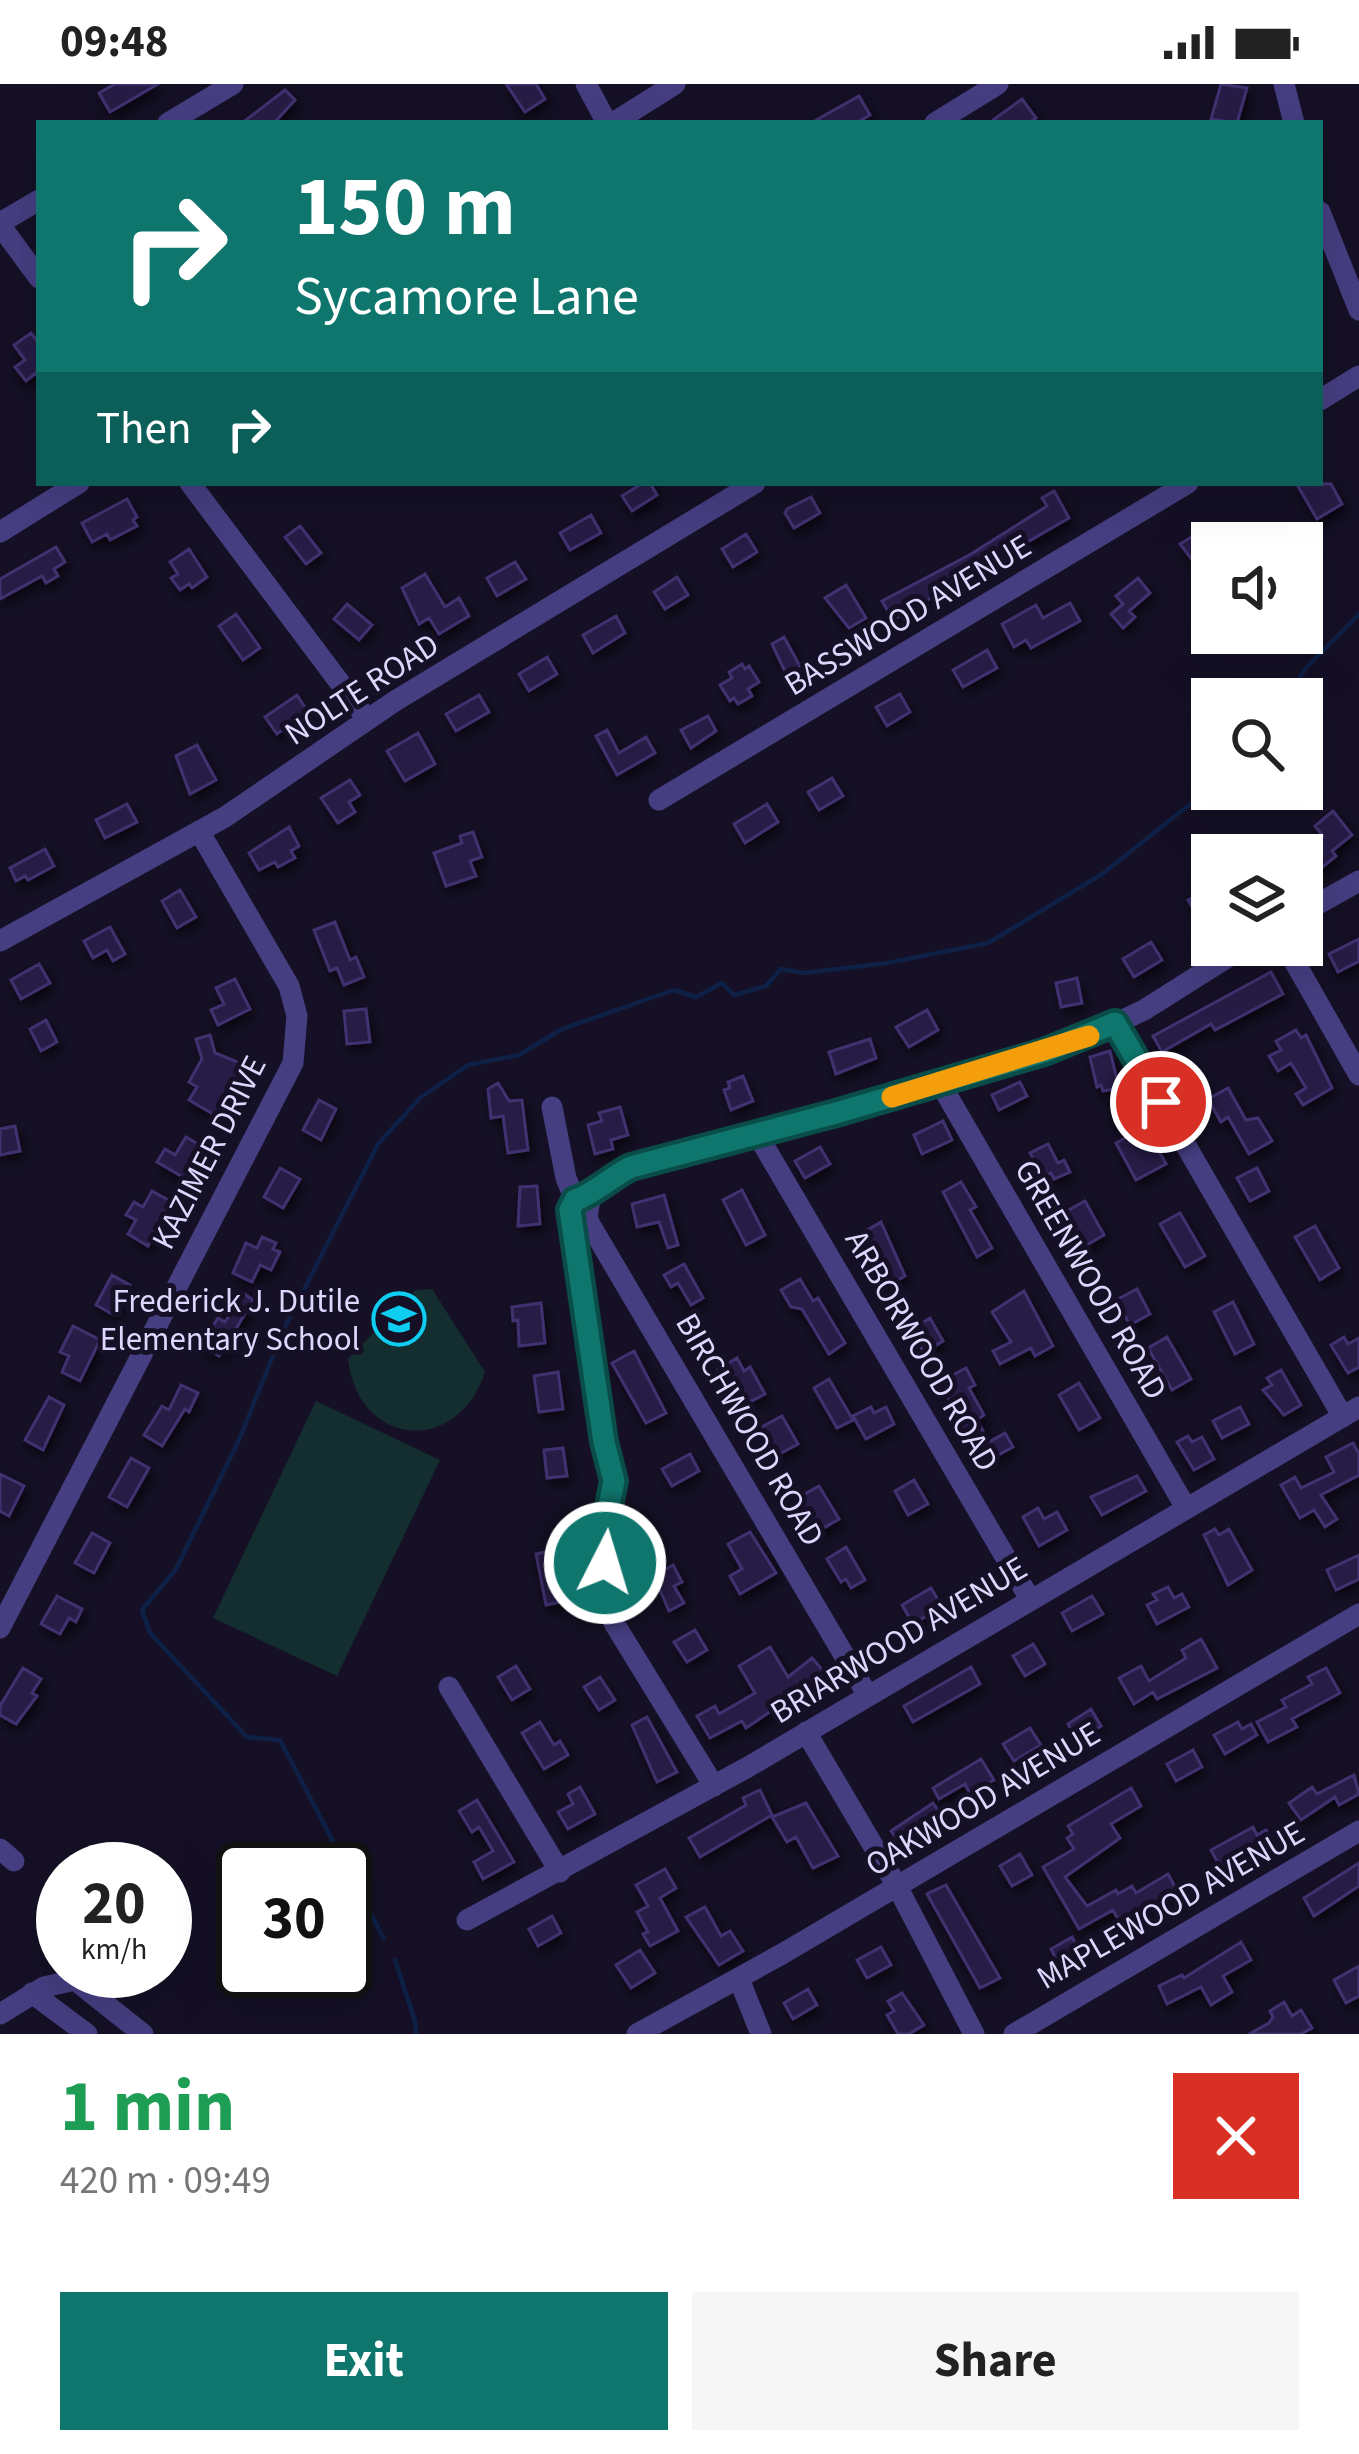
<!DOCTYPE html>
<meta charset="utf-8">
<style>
body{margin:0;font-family:"Source Sans 3",sans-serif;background:#f6f6f6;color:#222;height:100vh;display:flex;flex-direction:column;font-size:45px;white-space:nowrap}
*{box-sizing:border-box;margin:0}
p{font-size:39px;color:#767676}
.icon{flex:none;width:66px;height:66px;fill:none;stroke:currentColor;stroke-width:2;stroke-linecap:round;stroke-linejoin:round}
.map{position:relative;height:1950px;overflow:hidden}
.panel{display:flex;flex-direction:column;background:#fff;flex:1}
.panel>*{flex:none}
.banner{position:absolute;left:36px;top:36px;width:1287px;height:366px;border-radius:0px;box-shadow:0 12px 48px #0002;background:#0f766e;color:#fff;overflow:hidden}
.controls{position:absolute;left:1191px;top:438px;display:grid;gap:24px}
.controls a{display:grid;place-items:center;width:132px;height:132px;border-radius:0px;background:#fff;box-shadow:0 12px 48px #0002;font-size:60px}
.speed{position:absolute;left:36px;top:1758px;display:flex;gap:24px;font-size:60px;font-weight:700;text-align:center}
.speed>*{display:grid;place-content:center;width:156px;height:156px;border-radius:50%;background:#fff;box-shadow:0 12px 48px #0002;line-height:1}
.speed small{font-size:30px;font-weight:400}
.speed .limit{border:6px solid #111;border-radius:18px;background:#fff;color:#111}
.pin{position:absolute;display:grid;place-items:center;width:102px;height:102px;color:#fff;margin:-51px;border:6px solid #fff;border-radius:50%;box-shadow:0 3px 12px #0007}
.me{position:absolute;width:132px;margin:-66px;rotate:5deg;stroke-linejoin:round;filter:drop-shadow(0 0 9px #0008)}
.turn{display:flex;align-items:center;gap:42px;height:252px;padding:0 60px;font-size:54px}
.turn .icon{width:156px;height:156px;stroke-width:2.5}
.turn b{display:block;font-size:84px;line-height:102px}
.then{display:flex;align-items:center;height:114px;padding:0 60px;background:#0003;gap:24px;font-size:45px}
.round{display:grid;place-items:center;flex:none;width:126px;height:126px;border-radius:0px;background:#f6f6f6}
.headline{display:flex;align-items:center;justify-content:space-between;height:204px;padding:0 60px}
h1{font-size:72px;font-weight:700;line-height:90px;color:#1e9e55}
.action{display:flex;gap:24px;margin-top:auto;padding:24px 60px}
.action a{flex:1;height:138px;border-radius:0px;background:#0f766e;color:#fff;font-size:48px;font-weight:700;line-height:138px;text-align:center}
.action a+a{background:#f6f6f6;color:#222}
.status{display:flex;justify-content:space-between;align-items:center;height:84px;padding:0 60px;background:#fff;direction:ltr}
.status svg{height:33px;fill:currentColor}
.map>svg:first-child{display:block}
</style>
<div class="status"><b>09:48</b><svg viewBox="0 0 49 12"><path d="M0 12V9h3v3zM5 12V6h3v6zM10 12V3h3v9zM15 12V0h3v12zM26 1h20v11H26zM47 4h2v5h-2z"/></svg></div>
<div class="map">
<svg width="1359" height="1950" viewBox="0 0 1359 1950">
<defs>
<filter id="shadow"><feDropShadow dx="3.5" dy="6" stdDeviation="6" flood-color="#0009"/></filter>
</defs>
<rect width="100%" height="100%" fill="#151025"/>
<path fill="#142e2f" d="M432,1205L485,1288C457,1373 358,1363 348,1275L415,1206Z
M316,1317L440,1376L337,1592L213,1534Z"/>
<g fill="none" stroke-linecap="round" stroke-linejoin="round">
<path stroke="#0f2046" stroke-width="4.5" d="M1286,615L1306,584L1359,530
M384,1855L280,1656L247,1653L150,1549L142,1526L176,1485L239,1356L283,1247L378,1060L420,1014L468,981L519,971L562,945L674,906L696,913L722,899L734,911L766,902L781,885L804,889L887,879L988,859L1102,790L1212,703
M395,1876L415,1937L416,1950"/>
</g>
<path fill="#281e45" stroke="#413170" stroke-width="3" filter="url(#shadow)" d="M115,0H158L110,28L99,9Z
M506,0H536L545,15L525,28Z
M1221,0L1247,4L1237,39L1211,35Z
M285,6L295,16L274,39H242Z
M859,12L870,31L856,39H811Z
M1022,15L1036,34L1028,39H989Z
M31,249L39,259V294L36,289L26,297L15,283L25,276L14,261Z
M643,399H650L657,411L632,427L622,412Z
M1296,399L1331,400L1342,420L1317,435Z
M1054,407L1069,434L893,536L882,517L971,470L1047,422L1042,414Z
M811,413L820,429L794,444L785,429L787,425Z
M127,415L137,433L133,436L137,442L110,456L107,450L92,458L82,439Z
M591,431L601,449L570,466L560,449Z
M300,442L321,469L306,480L285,453Z
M1207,444L1218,459H1212V463L1193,477L1180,460Z
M746,450L757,468L733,483L722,465Z
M56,463L65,478L54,485L58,492L46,499L42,492L0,515V495Z
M189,465L207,493L192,504L189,500L180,506L171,494L178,490L170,478Z
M515,478L526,495L497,512L487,494Z
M425,490L445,523L459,514L469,532L439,550L429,534L419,540L402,504Z
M677,493L688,511L665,525L654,508Z
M1138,494L1150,509L1129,527L1135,533L1123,544L1111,530L1123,520L1116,512Z
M846,501L866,534L849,544L825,514Z
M1070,519L1080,537L1031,564L1026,556L1014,563L1002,540L1036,521L1043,534Z
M347,520L372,541L359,556L334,535Z
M236,530L260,564L243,576L219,542Z
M616,532L625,549L593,569L583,551Z
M784,553L802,586L788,594L772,560Z
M987,566L997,584L963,603L953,586Z
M547,573L557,590L529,607L519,590Z
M742,580L745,585L749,582L759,598L748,605L752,612L738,620L734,614L730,617L720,601L732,594L729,588Z
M900,610L910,628L887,642L876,623Z
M297,611L308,628L277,650L265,633Z
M479,611L489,628L456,647L446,630Z
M708,632L716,647L691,664L681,646Z
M607,646L619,669L646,653L655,669L617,691L596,652Z
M418,649L435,680L405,697L387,667Z
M197,661L216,696L190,710L176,672Z
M832,694L843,712L819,726L808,708Z
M350,696L360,711L349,718L355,728L338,739L321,714Z
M127,720L137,738L105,754L96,736Z
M767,720L778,738L745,759L734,740Z
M1333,727L1352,751L1332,767L1336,772L1319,786L1304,768L1323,752L1315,742Z
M289,743L299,762L291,767L295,774L278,783L275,778L259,786L249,769Z
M473,748L482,773L470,777L476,792L446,802L434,769L462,759L460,752Z
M45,765L54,782L28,796L25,792L16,797L10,784Z
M180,806L196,833L177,844L162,817Z
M1207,806L1212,814V856L1188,816Z
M335,838L350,876L356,873L364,893L344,901L337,884L330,887L314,846Z
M110,843L125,870L113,877L107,866L93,874L84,857Z
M1359,855V877L1338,888L1329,870Z
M1151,858L1162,876L1134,893L1123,875Z
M39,880L50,899L21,915L11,896Z
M1271,888L1283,910L1215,946L1211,940L1162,968L1153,952Z
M1077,894L1082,919L1061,923L1056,899Z
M235,895L250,925L218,941L211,926L224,920L216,904Z
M366,925L370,958L347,960L344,927Z
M927,926L938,946L909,963L896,943Z
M46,936L57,958L41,967L30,945Z
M1296,946L1301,954L1306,951L1332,1004L1303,1021L1296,1010L1306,1004L1291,979L1278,987L1269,972L1281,966L1276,957Z
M210,951L215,969L245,981L218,1033L189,1016L197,1003L189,998L202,975L196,955Z
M870,955L876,974L836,990L829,968Z
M1110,967L1119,1004L1103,1007L1101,1001L1097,1003L1090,973Z
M743,992L753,1017L731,1026L724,1006L730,1004L728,998Z
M1020,998L1027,1012L999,1026L992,1011Z
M498,999L509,1017L522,1016L528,1066L508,1069L503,1032L491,1034L488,1005Z
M1228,1004L1246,1036L1258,1034L1272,1057L1249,1070L1228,1033L1221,1038L1208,1015Z
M1132,1012L1136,1026L1166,1080L1136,1096L1116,1059L1130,1051L1116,1019Z
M319,1016L336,1025L321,1056L303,1046Z
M620,1023L628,1051L611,1056L613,1065L595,1070L588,1041L602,1037L599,1029Z
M943,1037L952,1056L922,1070L914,1051Z
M15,1042L20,1067L0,1071V1045Z
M186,1053L205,1064L186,1095L157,1078L165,1065L175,1071Z
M1048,1060L1058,1079L1064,1076L1070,1088L1054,1095L1051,1089L1043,1093L1030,1069Z
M820,1063L830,1080L805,1094L795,1077Z
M280,1084L300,1095L283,1124L264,1113Z
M1257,1084L1269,1107L1250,1117L1237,1094Z
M961,1098L976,1123L970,1126L992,1164L977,1173L943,1108Z
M537,1102L540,1140L518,1142L520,1103Z
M742,1106L765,1151L746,1161L723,1116Z
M152,1107L170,1117L148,1162L128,1150L136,1136L126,1131L134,1118L143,1123Z
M664,1111L678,1161L668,1164L659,1138L637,1143L632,1120Z
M1085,1117L1104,1151L1085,1162L1065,1128Z
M1180,1129L1205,1172L1185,1183L1160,1140Z
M881,1138L905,1192L888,1202L862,1149Z
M1315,1142L1339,1184L1320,1196L1295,1153Z
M262,1153L276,1159L273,1165L280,1168L271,1186L260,1181L252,1198L233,1189L246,1159L257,1164Z
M684,1180L703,1214L691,1221L678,1199L671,1203L664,1191Z
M112,1191L130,1201L114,1231L96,1221Z
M800,1195L813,1217L818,1214L845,1259L829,1270L802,1225L791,1223L781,1206Z
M1137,1205L1150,1230L1130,1241L1116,1216Z
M1024,1207L1053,1262L1035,1272L1031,1264L1000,1280L993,1267L1011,1258L992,1228Z
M243,1209L253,1216L236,1245L242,1248L233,1262L227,1259L219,1272L201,1261L218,1234L225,1238Z
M1233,1218L1254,1260L1235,1270L1214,1228Z
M541,1219L545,1259L519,1262L518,1236L513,1237L512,1223Z
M930,1234L943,1257L924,1269L910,1246Z
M73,1242L100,1256L80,1297L62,1288L69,1272L60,1268Z
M1167,1253L1191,1295L1172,1306L1148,1264Z
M1344,1253L1348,1260L1359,1254V1283L1348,1289L1331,1261Z
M634,1267L666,1329L646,1339L612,1279Z
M737,1274L744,1287L750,1283L765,1310L750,1318L745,1309L735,1315L718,1285Z
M966,1284L975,1301L969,1304L984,1331L977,1336L989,1358L1005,1349L1013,1363L984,1379L969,1351L964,1354L952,1333L956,1330L940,1298Z
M1281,1286L1301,1321L1284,1331L1263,1306L1272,1301L1267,1294Z
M558,1288L563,1325L539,1328L534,1292Z
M829,1295L853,1336L837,1344L814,1304Z
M1079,1299L1100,1334L1079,1346L1059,1311Z
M181,1301L198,1309L189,1328L185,1325L162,1362L144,1351L162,1322L169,1326Z
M49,1313L64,1321L43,1366L25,1356Z
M871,1323L874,1329L886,1323L894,1340L866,1355L853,1332Z
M1240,1323L1249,1340L1222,1354L1213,1337Z
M782,1332L798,1360L774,1373L758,1345Z
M1188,1352L1192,1358L1202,1353L1214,1375L1194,1386L1177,1358Z
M1353,1359L1359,1370V1391L1321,1411L1337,1435L1325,1443L1314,1426L1300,1434L1281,1401L1295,1393L1301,1404L1334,1388L1326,1373Z
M563,1364L567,1392L547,1394L544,1366Z
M690,1370L699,1387L672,1402L662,1385Z
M131,1374L149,1384L127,1423L109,1413Z
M0,1390L24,1402L9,1432L0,1427Z
M1137,1392L1146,1407L1102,1431L1091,1413Z
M914,1396L928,1420L908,1431L895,1407Z
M819,1402L839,1435L812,1451L796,1415Z
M1038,1424L1044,1435L1057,1428L1067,1446L1039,1462L1023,1433Z
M1215,1445L1219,1451L1229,1445L1252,1486L1228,1501L1204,1451Z
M750,1448L776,1489L740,1510L730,1492L742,1485L728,1460Z
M92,1449L110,1459L94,1489L75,1479Z
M846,1463L865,1496L851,1504L846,1495L841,1498L827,1475Z
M565,1464L569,1482L554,1485L560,1518L546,1521L536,1470Z
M1359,1471V1495L1336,1506L1327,1486Z
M673,1481L682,1498L674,1502L684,1519L669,1527L654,1492Z
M1168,1503L1174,1514L1182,1510L1189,1523L1157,1540L1147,1521L1157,1516L1153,1510Z
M931,1504L942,1523L913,1540L902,1521Z
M57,1512L82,1525L76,1538L69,1534L60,1550L41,1540Z
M1092,1512L1103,1530L1072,1547L1062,1529Z
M695,1546L707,1566L687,1578L674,1558Z
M1201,1555L1217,1584L1157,1615L1153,1608L1134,1620L1119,1594L1141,1582L1149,1597L1186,1574L1182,1566Z
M1033,1560L1045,1580L1025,1592L1013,1572Z
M770,1563L788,1593L812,1574L826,1590L746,1644L742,1637L710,1654L697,1632L715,1622L719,1630L755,1609L739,1582Z
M516,1582L530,1605L512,1616L498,1593Z
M971,1583L980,1600L913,1638L904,1622Z
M23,1584L41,1595L32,1609L37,1612L16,1640L0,1631V1622Z
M1326,1584L1340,1609L1292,1635L1297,1643L1268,1658L1257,1638L1286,1623L1282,1616L1312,1600L1308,1593Z
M600,1593L615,1616L599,1626L584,1603Z
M1091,1625L1101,1642L1078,1657L1068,1640Z
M647,1633L677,1688L657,1698L632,1641Z
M540,1638L554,1661L560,1657L568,1671L544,1685L522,1649Z
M1238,1638L1242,1645L1251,1640L1257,1651L1225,1670L1214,1651Z
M1030,1644L1041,1661L1014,1677L1003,1660Z
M1193,1666L1202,1683L1176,1697L1167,1680Z
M981,1675L994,1696L969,1708L965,1700L939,1715L933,1704Z
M1354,1691L1359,1710L1339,1721L1335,1713L1301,1736L1289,1719L1312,1703L1317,1710Z
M580,1703L595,1730L568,1745L558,1728L573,1720L568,1710Z
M1131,1704L1141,1722L1111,1740L1120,1754L1065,1793L1087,1822L1116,1806L1118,1810L1132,1802L1136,1809L1168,1790L1178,1808L1119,1837L1113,1826L1079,1845L1043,1783L1074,1765L1067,1754L1073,1750L1068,1742Z
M760,1706L772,1731L700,1773L689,1754L746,1721L743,1714Z
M477,1716L514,1778L483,1795L474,1778L493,1767L479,1743L472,1748L459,1727Z
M806,1719L838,1772L813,1784L796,1753L787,1758L772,1733Z
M933,1719L944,1735L902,1763L891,1747Z
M1253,1743L1257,1751L1266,1746L1274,1759L1256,1769L1253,1764L1220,1783L1211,1766Z
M1020,1770L1032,1791L1012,1802L1000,1782Z
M1359,1779V1802L1314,1832L1304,1814Z
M665,1785L676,1804L660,1814L678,1847L650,1862L643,1850L648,1848L637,1828L648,1822L636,1801Z
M946,1801L1000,1894L980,1904L927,1810Z
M705,1823L721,1852L730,1847L743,1867L719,1881L686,1833Z
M552,1832L561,1849L538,1862L529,1845Z
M1072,1853L1082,1871L1060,1883L1051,1865Z
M1241,1858L1251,1876L1223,1892L1232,1908L1211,1921L1201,1903L1167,1920L1159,1902L1182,1891L1184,1894Z
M881,1863L891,1881L867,1894L857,1876Z
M640,1866L655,1889L631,1904L616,1881Z
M1359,1882V1912L1346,1919L1334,1896Z
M808,1905L817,1921L793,1935L784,1919Z
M902,1909L924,1941L909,1950H898L887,1931L894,1927L888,1917Z
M1284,1918L1292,1932L1301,1926L1312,1944L1301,1950H1249L1269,1939L1273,1933L1270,1927Z"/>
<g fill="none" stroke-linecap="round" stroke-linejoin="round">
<path stroke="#453e81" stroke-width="21" d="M586,0L607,39
M1284,0L1294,39
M168,39L233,0
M613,39L675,0
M935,39L998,0
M1320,128L1359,226
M0,139L39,116
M0,141L39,194
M1320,316L1359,292
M190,399L367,635
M0,448L79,399
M659,716L1188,399
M1302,829L1359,797
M0,857L225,733L395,617L755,399
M1285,861L1359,991
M1115,939L1343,1333
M940,999L1186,1424
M552,1023L566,1094L575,1116
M757,1050L1030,1515
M590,1112L575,1116L570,1126L604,1357L614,1398L603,1452L606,1506L614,1539L714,1702
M0,1544L293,979L297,932L289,902L199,747
M449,1603L560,1788
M867,1610L588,1137C585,1105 606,1095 631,1083L836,1029L1072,960L1144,926L1247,861
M806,1648L897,1802L974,1950
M0,1765L14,1777
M467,1836L748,1683L1359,1323
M739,1895L761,1950
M32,1909L87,1950
M0,1930L44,1903L75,1896L143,1950
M637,1950L782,1870L1359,1530
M1014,1950L1359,1747"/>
</g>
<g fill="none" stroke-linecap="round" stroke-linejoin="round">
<g stroke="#0a4d48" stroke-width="30">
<path id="route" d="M605,1479L603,1451L614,1397L604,1358L570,1126L575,1116C592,1111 611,1093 631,1083L836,1029L1044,968L1115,939L1161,1018"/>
</g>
<use href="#route" stroke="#0f766e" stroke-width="21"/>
<path stroke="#f59e0b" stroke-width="21" d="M892,1013L1089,952"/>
</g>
<defs>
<g id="school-ring" transform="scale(2.7)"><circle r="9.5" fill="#151025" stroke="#0ecdf1" stroke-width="1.5"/><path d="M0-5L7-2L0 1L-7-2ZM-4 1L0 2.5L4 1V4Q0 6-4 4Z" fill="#0ecdf1"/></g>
</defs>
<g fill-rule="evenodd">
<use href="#school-ring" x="399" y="1235"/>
</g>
<g text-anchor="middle" stroke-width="10" stroke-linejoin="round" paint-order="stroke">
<g font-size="33" fill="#ded7fd" stroke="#151025">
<text transform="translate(907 530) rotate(-31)" y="12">BASSWOOD AVENUE</text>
<text transform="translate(361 604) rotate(-33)" y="12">NOLTE ROAD</text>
<text transform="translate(208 1068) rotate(-63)" y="12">KAZIMER DRIVE</text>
<text transform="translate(1092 1195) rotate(60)" y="12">GREENWOOD ROAD</text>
<text transform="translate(923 1266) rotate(60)" y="12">ARBORWOOD ROAD</text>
<text transform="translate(751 1345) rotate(60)" y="12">BIRCHWOOD ROAD</text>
<text transform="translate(898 1555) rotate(-31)" y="12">BRIARWOOD AVENUE</text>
<text transform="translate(982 1714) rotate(-31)" y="12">OAKWOOD AVENUE</text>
<text transform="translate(1170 1820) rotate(-30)" y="12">MAPLEWOOD AVENUE</text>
</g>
<g font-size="33" fill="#ded7fd" stroke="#151025" text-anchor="end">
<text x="360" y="1228">Frederick J. Dutile<tspan x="360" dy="38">Elementary School</tspan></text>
</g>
</g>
</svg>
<div class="controls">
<a><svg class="icon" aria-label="sound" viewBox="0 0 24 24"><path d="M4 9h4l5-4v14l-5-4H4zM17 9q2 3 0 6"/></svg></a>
<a><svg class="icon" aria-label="search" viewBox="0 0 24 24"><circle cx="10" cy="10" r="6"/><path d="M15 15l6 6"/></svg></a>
<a><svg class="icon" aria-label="layers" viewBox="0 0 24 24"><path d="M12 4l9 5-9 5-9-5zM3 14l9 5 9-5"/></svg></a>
</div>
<div class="speed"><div>20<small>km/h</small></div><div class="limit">30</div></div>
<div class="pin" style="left:1161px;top:1018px;background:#d93025"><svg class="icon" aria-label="arrive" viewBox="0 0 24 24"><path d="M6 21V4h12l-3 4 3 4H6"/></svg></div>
<svg class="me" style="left:605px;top:1479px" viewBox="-20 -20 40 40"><circle r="17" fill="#0f766e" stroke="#fff" stroke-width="3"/><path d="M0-11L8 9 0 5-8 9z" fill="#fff"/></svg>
<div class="banner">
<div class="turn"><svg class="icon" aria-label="right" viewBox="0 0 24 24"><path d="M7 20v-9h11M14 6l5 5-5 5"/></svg><div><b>150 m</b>Sycamore Lane</div></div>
<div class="then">Then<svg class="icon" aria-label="right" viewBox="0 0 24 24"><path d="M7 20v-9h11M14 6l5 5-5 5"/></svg></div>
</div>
</div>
<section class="panel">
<div class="headline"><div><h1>1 min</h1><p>420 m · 09:49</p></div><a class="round" style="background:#d93025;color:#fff"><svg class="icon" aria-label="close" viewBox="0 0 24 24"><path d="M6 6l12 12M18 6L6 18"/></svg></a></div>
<div class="action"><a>Exit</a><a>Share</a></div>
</section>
